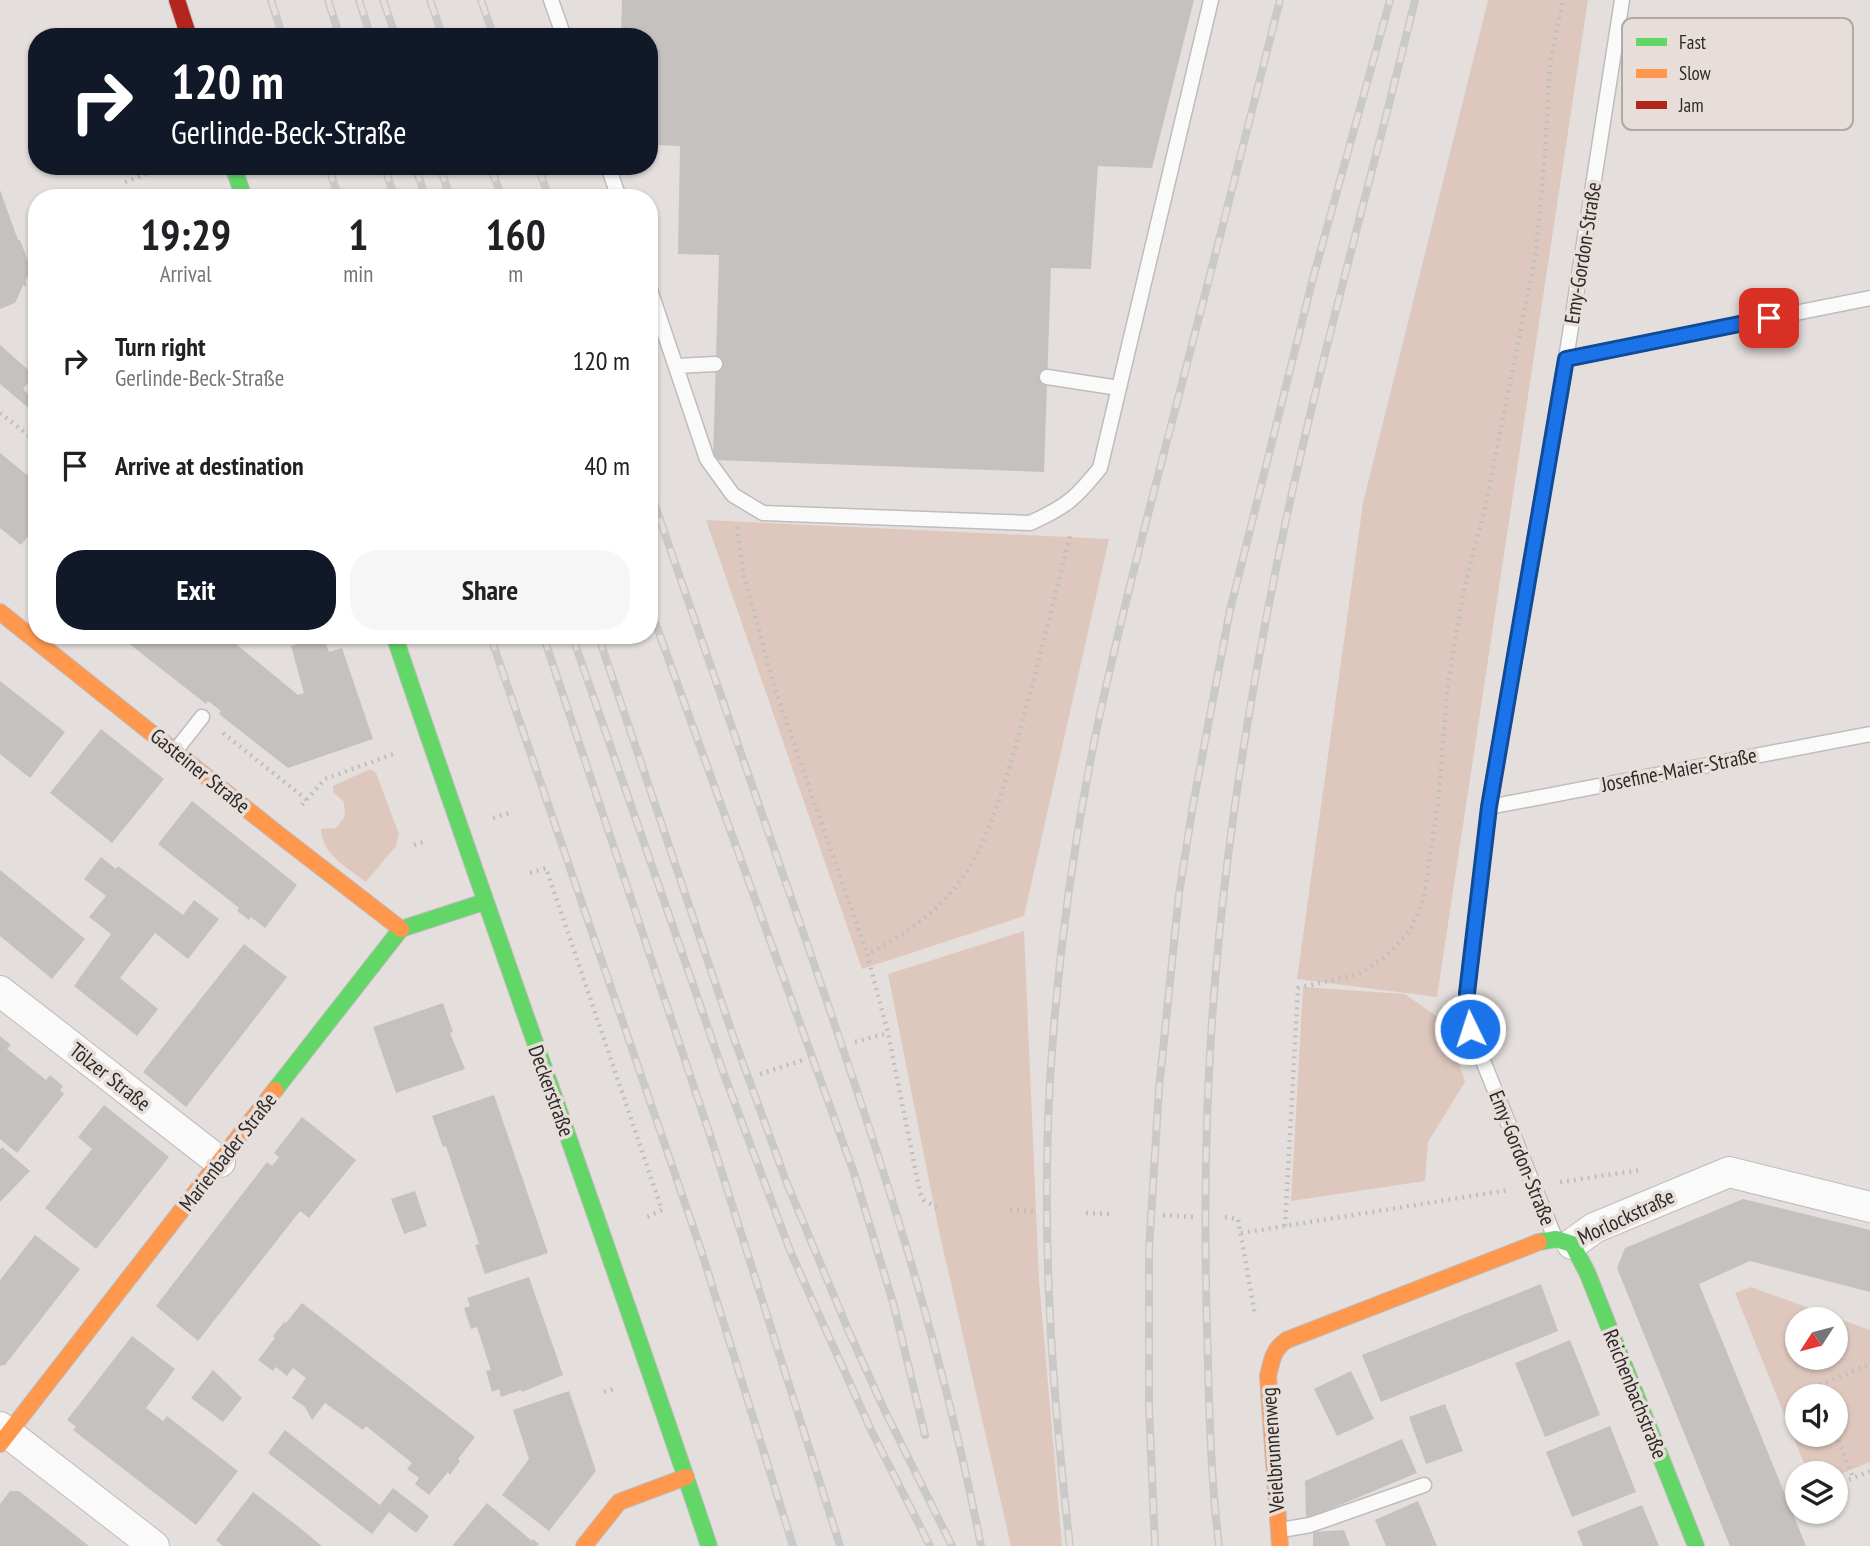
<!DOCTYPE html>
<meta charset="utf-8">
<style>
body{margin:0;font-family:"PT Sans Narrow",sans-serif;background:#f6f6f6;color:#202124;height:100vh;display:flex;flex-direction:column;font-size:26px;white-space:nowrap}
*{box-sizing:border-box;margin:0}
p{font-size:23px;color:#757577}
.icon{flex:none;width:38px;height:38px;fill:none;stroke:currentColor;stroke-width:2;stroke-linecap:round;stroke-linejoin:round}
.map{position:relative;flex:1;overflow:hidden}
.sheet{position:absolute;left:28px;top:189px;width:630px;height:455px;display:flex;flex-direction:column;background:#fff;border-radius:28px;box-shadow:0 2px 5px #0004}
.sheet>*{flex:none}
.banner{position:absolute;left:28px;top:28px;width:630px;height:147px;border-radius:28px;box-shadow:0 2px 5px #0004;background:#111827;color:#fff;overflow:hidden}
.needle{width:46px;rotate:234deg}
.controls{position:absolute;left:1785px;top:1307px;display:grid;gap:14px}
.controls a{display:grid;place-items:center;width:63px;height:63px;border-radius:50%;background:#fff;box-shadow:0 2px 5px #0004;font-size:35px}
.pin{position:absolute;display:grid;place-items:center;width:60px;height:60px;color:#fff;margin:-30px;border-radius:14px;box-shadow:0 4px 10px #0006}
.me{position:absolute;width:77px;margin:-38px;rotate:356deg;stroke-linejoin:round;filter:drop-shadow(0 0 5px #0008)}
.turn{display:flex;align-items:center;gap:24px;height:147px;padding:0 28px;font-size:32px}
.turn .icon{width:91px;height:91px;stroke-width:2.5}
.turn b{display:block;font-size:49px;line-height:60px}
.eta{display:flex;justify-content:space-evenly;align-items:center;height:119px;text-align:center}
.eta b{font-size:42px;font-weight:800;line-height:49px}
.button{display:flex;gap:14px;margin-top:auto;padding:14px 28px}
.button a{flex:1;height:80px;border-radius:28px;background:#111827;color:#fff;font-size:28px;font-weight:800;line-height:80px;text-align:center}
.button a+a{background:#f6f6f6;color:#202124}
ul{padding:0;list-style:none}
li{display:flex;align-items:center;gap:21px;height:105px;padding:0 28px}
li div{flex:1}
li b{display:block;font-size:26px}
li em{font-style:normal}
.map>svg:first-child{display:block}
</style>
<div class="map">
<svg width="1870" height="1546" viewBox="0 0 1870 1546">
<rect width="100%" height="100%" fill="#e4dfdd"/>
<path fill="#dec8be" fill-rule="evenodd" d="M1488,0H1588L1437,997L1297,979L1363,503Z
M706,520L1109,539L1024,916L862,969Z
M370,769L376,773L399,834L396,846L366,882C347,867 322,855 321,829L336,828L345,816L344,802L333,792V786Z
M1024,931L1039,1280L1062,1546H1011L939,1231L888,974Z
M1303,987L1405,994L1446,1023L1465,1082L1428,1142L1425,1181L1291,1201Z
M1751,1287L1870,1330V1462L1836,1476V1474L1808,1473L1735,1293ZM1797,1320H1836V1358H1797ZM1836,1396V1435H1797V1396Z"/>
<path fill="#c5c1bf" d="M622,0H1194L1152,168L1098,166L1091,269L1051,268L1044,472L713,460L719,255L678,254L680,146L655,145L657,105H649V37H621Z
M0,190L18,240H20L31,269L15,303L0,309Z
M0,345L34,375L23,389L32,398L37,393V415L0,384Z
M0,453L37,483V525L21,545L0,528Z
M118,635H225L298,695L304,693L291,646L323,636L329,652L342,648L373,739L288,768L219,714L221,711L208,701L206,704Z
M0,681L65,732L30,778L0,754Z
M101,729L164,779L112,843L50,793Z
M192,801L297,885L265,928L251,917L249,920L237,911L239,908L158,844Z
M101,857L116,869L118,866L183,915L194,900L219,919L188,959L155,933L120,978L158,1009L137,1036L74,986L111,934L89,917L106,896L84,879Z
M0,870L85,939L52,979L0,936Z
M244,944L287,977L186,1107L143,1072Z
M443,1003L453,1032L450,1033L465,1069L396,1093L373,1027Z
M0,1036L11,1045L7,1049L46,1080L50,1075L63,1086L60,1090L64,1094L17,1153L0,1139Z
M494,1095L548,1253L485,1274L475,1245L479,1244L446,1146L443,1147L432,1116Z
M104,1105L169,1157L96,1249L45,1208L92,1149L78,1137Z
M302,1117L356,1160L309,1218L300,1211L198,1341L156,1306L267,1162L272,1166L279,1157L274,1153Z
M2,1147L30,1171L0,1202V1150Z
M415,1191L427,1226L404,1234L391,1199Z
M1743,1199L1870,1230V1292L1750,1261L1699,1284L1806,1546H1730L1617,1268L1625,1248Z
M35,1235L80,1269L5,1365L0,1366V1280Z
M529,1277L563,1375L522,1392L521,1390L501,1397L499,1389L492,1392L486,1371L491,1370L484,1349L477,1327L471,1329L464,1308L470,1306L467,1298Z
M1541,1284L1558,1331L1381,1402L1362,1355Z
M302,1303L475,1437L458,1459L460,1461L450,1475L448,1472L429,1495L415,1484L419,1478L407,1469L412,1463L366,1426L363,1430L325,1403L312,1420L305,1407L292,1398L306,1378L293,1368L287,1376L276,1367L273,1371L258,1360L275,1338L273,1336L284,1322L286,1323Z
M132,1336L175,1369L146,1408L163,1421L167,1416L238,1471L196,1525L73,1430L76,1427L67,1420Z
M1570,1340L1600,1415L1545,1437L1515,1363Z
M213,1370L242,1398L223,1422L191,1398Z
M1351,1371L1374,1419L1337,1436L1314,1389Z
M569,1391L596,1471L549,1531L502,1495L529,1459L513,1410Z
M1445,1404L1463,1451L1426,1464L1409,1417Z
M1610,1426L1636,1492L1572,1517L1546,1452Z
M285,1430L380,1505L393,1488L429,1516L416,1533L389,1512L372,1534L268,1453Z
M1402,1439L1417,1473L1306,1519L1305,1481Z
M10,1491H19L89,1546H0V1504Z
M253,1492L295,1524L322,1546H223L216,1540Z
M1418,1501L1437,1546H1386L1375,1520Z
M487,1503L532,1541L533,1539L539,1544L537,1546H452Z
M1642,1505L1659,1546H1583L1577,1531Z
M1344,1530L1350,1546H1313V1532Z"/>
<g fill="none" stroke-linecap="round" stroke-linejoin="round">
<g stroke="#c0bcbb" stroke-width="17">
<path id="lane" d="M551,0L564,37
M608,166L619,198
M649,287L707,459L733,495L763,513L1030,523C1066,507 1076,498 1100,468L1211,0
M1566,359L1870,298
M676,366L715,364
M1047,377L1119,388
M176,750L202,717
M1489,807L1870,734
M1555,1238L1470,1029L1467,993L1489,807L1566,359L1622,0
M1281,1530L1310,1525L1424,1485"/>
</g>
<g stroke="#c0bcbb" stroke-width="32">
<path id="street" d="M0,991L220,1162
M1572,1244L1594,1228L1729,1172L1870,1207
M0,1427L154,1546"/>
</g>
<g stroke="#c0bcbb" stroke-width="18">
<path id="fast" d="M233,166L244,198
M394,635C497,940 607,1241 709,1546
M275,1090L401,929L484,902
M1539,1242L1556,1239L1572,1244L1587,1272L1696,1546"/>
</g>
<g stroke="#c0bcbb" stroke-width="18">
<path id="slow" d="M0,612L278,834L401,929
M0,1444L275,1090
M584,1546L619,1502L686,1477
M1280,1546L1268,1376C1272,1360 1273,1349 1287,1340L1539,1242"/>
</g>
<g stroke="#c0bcbb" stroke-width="18">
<path id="jam" d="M177,0L189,37"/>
</g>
<path stroke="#c1bfbe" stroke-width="4.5" stroke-dasharray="2 5" stroke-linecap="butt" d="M125,182L168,166
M24,284L37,280
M0,413L37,442
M737,527L744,576L774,686L867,954
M252,635L261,644
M223,733L307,800
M302,805L325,779L396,753
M493,818L509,813
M414,845L426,841
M530,873L546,868L662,1210L647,1217
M855,1042L888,1033
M760,1074L803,1060
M1560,1182L1641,1170
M937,1208L924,1200L920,1193L888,1033L867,954C903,936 939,912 962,878C990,838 1002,791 1016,745C1036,674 1053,603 1071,532
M1010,1210L1035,1211
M1086,1213L1110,1214
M1163,1215L1193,1217
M1225,1217L1238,1219L1255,1315
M1285,1226L1298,988L1359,974L1385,957L1410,931L1424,898L1438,802L1448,684L1464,589L1486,504L1536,252L1545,153L1550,63L1563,0
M1241,1233L1509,1190
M604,1392L617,1388
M1822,1396L1817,1386L1870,1364
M1836,1434L1853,1478
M1836,1485L1870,1471
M1790,1504L1797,1501"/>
<use href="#lane" stroke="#fbfafa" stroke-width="14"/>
<use href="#street" stroke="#fbfafa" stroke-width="30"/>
<use href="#fast" stroke="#63d668" stroke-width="16"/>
<use href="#slow" stroke="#ff974d" stroke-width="16"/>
<use href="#jam" stroke="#b3261e" stroke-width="16"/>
<g stroke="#cac9c9" stroke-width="8">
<path id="rail" d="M271,0L283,37
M328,0L340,37
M359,0L371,37
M383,0L396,37
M430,0L443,37
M481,0L494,37
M328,166L339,198
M384,166L395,198
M415,166L426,198
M440,166L450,198
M490,166L502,198
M538,166L549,198
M649,488C695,620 740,752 786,883C862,1101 937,1319 981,1546
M649,605L854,1173L894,1306L925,1435
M490,635L701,1250L793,1546
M543,635L710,1135L840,1546
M572,635L725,1077L791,1253L872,1432L930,1546
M598,635L732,1033L786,1181L849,1332L883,1407L952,1546
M1070,1546C1052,1391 1041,1237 1050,1081C1057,963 1073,844 1097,728C1121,615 1151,503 1180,391C1214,261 1247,130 1280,0
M1155,1546L1149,1405V1250L1159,1089L1179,894L1193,805L1230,610L1313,278L1390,0
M1219,1546C1210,1473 1209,1399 1207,1326C1204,1216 1205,1105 1214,995C1226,836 1253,676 1286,520C1324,345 1373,173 1415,0"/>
</g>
<use href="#rail" stroke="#e7deda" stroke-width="5" stroke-dasharray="16" stroke-linecap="butt"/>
</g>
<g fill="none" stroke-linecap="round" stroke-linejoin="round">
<g stroke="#114b97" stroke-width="18">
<path id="route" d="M1470,1029L1467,993L1489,807L1566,359L1769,318"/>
</g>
<use href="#route" stroke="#1a73e8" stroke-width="12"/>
</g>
<g text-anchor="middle" stroke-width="7" stroke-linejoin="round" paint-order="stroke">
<g font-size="21" fill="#2c2928" stroke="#e7deda">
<text transform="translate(1583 253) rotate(-81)" y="7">Emy-Gordon-Straße</text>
<text transform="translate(1679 770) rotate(-11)" y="7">Josefine-Maier-Straße</text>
<text transform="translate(200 771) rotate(39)" y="7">Gasteiner Straße</text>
<text transform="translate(110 1077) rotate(38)" y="7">Tölzer Straße</text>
<text transform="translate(551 1091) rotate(70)" y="7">Deckerstraße</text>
<text transform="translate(228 1152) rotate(-52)" y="7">Marienbader Straße</text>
<text transform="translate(1522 1158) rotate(68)" y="7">Emy-Gordon-Straße</text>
<text transform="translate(1626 1217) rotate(-25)" y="7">Morlockstraße</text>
<text transform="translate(1635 1394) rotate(68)" y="7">Reichenbachstraße</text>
<text transform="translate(1273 1450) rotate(-94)" y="7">Veielbrunnenweg</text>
</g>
</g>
<rect x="1622" y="18" width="231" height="112" rx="10" fill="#e7deda" stroke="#afa8a5" stroke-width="2"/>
<rect x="1636" y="38" width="31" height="8" fill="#63d668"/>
<rect x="1636" y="69" width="31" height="9" fill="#ff974d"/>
<rect x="1636" y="101" width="31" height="8" fill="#b3261e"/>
<g font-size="19" fill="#2c2928">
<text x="1679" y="49">Fast</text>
<text x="1679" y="80">Slow</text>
<text x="1679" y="112">Jam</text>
</g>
</svg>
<div class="controls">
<a><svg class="needle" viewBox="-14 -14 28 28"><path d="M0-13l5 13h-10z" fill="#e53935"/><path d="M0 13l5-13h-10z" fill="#757577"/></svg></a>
<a><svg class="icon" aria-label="sound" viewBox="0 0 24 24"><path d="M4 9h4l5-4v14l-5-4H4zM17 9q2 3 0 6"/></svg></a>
<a><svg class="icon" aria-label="layers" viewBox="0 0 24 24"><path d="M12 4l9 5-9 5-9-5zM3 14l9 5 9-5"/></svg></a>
</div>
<div class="pin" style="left:1769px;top:318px;background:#d93025"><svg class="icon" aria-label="arrive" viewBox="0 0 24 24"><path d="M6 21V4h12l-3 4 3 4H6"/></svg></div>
<svg class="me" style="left:1470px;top:1029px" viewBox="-20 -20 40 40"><circle r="17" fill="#1a73e8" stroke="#fff" stroke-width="3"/><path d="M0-11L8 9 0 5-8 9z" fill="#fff"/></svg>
<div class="banner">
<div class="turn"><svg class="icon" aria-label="right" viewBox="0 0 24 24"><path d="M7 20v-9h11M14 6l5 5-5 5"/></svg><div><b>120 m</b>Gerlinde-Beck-Straße</div></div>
</div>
<section class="sheet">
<div class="eta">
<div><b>19:29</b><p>Arrival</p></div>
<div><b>1</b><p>min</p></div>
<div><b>160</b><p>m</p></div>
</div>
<ul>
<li><svg class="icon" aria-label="right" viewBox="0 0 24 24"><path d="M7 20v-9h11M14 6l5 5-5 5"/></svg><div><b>Turn right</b><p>Gerlinde-Beck-Straße</p></div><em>120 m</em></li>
<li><svg class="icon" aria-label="arrive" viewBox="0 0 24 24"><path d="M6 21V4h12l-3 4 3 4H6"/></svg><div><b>Arrive at destination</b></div><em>40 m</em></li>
</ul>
<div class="button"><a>Exit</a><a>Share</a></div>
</section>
</div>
